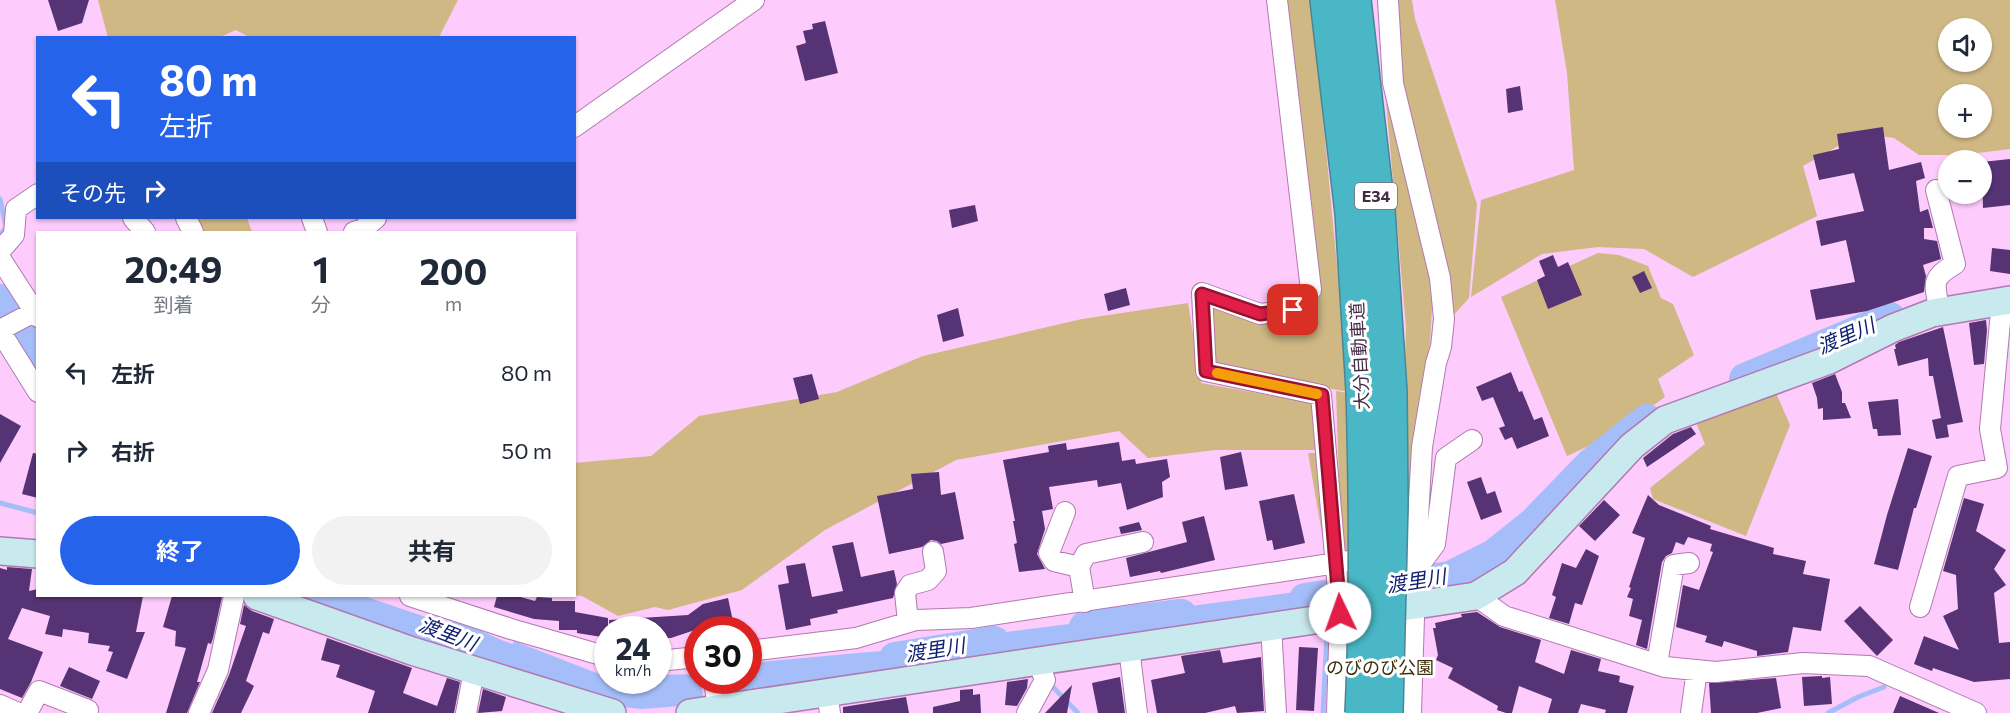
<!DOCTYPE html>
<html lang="ja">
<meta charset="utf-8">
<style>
body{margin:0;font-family:Commissioner,"Noto Sans JP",sans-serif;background:#f2f2f3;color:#1f2937;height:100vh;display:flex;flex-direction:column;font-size:22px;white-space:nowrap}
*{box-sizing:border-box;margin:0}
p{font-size:20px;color:#747a83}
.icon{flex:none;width:33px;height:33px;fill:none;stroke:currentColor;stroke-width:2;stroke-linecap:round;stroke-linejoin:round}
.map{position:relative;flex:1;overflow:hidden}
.side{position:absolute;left:36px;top:231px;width:540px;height:366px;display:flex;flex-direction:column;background:#fff;border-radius:0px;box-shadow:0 2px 4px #0004}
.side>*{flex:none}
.banner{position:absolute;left:36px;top:36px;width:540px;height:183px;border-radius:0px;box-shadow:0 2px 4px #0004;background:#2563eb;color:#fff;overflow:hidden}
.controls{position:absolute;left:1938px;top:18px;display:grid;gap:12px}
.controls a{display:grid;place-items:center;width:54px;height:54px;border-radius:50%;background:#fff;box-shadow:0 2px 4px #0004;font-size:30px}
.speed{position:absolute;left:594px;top:616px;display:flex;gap:12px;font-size:30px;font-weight:700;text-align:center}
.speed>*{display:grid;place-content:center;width:78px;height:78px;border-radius:50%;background:#fff;box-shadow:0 2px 4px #0004;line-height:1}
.speed small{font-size:15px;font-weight:400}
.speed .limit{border:9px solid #d22;background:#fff;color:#111}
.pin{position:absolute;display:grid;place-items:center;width:51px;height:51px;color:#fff;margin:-26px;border-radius:12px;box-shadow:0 3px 9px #0006}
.me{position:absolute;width:66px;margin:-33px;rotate:357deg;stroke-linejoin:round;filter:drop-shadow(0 0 4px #0008)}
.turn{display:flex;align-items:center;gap:21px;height:126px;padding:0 24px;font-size:27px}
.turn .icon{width:78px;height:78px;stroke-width:2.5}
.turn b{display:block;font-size:42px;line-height:51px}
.then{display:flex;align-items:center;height:57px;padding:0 24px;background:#0003;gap:12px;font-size:22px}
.eta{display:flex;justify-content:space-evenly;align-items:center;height:102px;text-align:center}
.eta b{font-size:36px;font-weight:700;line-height:42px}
.cta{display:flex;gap:12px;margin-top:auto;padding:12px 24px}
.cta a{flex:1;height:69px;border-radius:36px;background:#2563eb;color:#fff;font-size:24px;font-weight:700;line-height:69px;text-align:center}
.cta a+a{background:#f2f2f3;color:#1f2937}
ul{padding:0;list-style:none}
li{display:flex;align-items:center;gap:18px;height:78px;padding:0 24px}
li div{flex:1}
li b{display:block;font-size:22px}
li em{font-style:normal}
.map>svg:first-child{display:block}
</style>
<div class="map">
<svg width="2010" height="713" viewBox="0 0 2010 713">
<rect width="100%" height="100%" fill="#fdcbfc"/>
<path fill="#cfb884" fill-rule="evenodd" d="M98,0H458L439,37L251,38L236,30L220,37L108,38Z
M1284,0H1310L1314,24L1349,392L1213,367L1210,306L1260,318L1316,292Z
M1394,0H1412L1415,19L1477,204L1469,298L1452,317L1402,106Z
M1555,0H2010V149L1961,155H1919L1894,138L1861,133L1803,166L1817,216L1693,277L1644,249L1598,247L1542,254L1471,297L1481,200L1574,170L1567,73ZM1948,28H1982V62H1948ZM1948,94H1982V128H1948Z
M1386,101L1417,219L1433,290L1430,343L1420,393L1408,508L1404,394L1406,327Z
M192,218H247L252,232H199Z
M1598,253L1619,255L1648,266L1661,298L1673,304L1694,355L1658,379L1665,397L1608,437L1567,456L1501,297Z
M1188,303L1201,383L1312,403L1320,450H1216L1148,458L1119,431L956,460L825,530L742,590L668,610L655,607L618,616L582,596L575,595L574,463L651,456L699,416L837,392L923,356L1082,319Z
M1336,391L1348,393L1349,558L1341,539Z
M1776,393L1790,425L1746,536L1653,499L1650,488L1705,444L1695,420Z
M1308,453H1323L1325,551Z"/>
<path fill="#a5bdf8" d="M1326,588L1330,606L1143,639L1139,613Z
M307,596H364L499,642L491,671L304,605Z
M1125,617L1128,643L955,670L951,639Z
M514,641L607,677L608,681H658L659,675L697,674L698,681H700L705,704L642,709L604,705L502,675Z
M936,646L941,670L726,700L723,681H748L749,663Z"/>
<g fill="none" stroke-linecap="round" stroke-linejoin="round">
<path stroke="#a5bdf8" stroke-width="5" d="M0,199L6,227L0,236
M0,503L38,513
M1048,682L1078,713
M1323,713L1327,632
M1828,713L1858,697L1884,687"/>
<path stroke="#a5bdf8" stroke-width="32" d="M0,300L38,359
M1745,379L1890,318
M1305,599L1450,577L1494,555L1533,524L1591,464L1647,420
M1085,627L1181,615
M457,637L493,654L547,674
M895,658L994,642"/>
</g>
<path fill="#563374" d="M48,0H89L82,23L58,31Z
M825,21L838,73L805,81L796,46L806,43L803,31L813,29L812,24Z
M1520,86L1523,110L1508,113L1506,89Z
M1883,127L1889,170L1921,162L1925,178L1916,181L1920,212L1928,209L1933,228H1924V239L1937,241L1941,259L1923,265L1926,276L1924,292L1867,311L1816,320L1810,290L1855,282L1846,240L1821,246L1816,221L1864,211L1854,173L1819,180L1813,155L1839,149L1837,134Z
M2010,159V205L1983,208L1982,162Z
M975,205L978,221L952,228L949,210Z
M1992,248L2010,250V274L1990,271Z
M1553,255L1558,267L1568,262L1582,295L1548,309L1537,280L1545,276L1539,261Z
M1644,271L1652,288L1640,293L1632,277Z
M1126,288L1130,305L1108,311L1104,294Z
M958,308L964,336L943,342L937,315Z
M1986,320L1987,330L1984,364L1974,365L1969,323Z
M1943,327L1963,422L1947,425L1949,437L1936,439L1932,420L1941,418L1933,376H1929L1928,358L1898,366L1894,349H1896L1895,345L1899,342Z
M1511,372L1519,392L1522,391L1534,420L1542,417L1549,436L1517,449L1512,437L1505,440L1499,428L1505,426L1493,397L1482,401L1476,387Z
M812,374L819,399L800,404L793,378Z
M1835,374L1842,392V403H1845L1851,418L1823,420V408L1818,409L1817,398L1812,383Z
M1898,399L1901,435L1878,436L1877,429H1873L1868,402Z
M0,414L21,426L0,463Z
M1691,427L1696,434L1647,467L1643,458L1673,434Z
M1119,442L1122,461L1135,459L1136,464L1167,459L1170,477L1162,482L1163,497L1127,510L1121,483L1098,487L1097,480L1049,487L1053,509L1042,511L1045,529L1037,554L1045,569L1019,572L1014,544L1017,543L1013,521H1015L1003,460L1049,452L1048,446L1066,443L1067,450Z
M1908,448L1932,456L1916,508H1914L1898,570L1874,564L1887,515Z
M1241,452L1248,486L1225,490L1220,457Z
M33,453L38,454V498L22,494Z
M939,472L941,495L955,492L964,539L941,544L937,541L931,540L922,547L889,554L877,496L913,489L911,474Z
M1481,477L1487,494L1495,491L1502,512L1481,520L1467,482Z
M1294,494L1305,543L1274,550L1272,540L1267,541L1259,501Z
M1648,495L1659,505L1711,526L1710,529L1774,548L1773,554L1806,561L1803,574L1830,579L1821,631L1793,627L1788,652L1757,656V651L1724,641L1722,647L1705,642L1707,636L1676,627L1683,585L1699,590L1713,552L1710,551L1712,544L1688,537L1684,545L1676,542L1672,553L1666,556L1662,562L1647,649L1636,645L1642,620L1629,616L1633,599L1627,597L1631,588L1629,587L1645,538L1632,533Z
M1964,498L1984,504L1976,531L2006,550L1994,569L2006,585L1994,593L1999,643L2010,642V679L1974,682L1933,668L1932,671L1914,664L1924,636L1959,650L1943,616L1958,609L1956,575L1943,571Z
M1604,500L1620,515L1595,541L1579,526Z
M1204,516L1215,560L1161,573L1160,571L1130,577L1126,558L1187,542L1182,522Z
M1139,522L1142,530L1121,534L1119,527Z
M853,542L861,577L894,570L897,584L893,598L837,610L838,613L810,619L811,625L786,630L778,585L789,583L786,566L805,563L812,597L843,591L832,546Z
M1586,549L1599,556L1582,605L1575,603L1569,624L1549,618L1556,597L1552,595L1562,563L1576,568Z
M7,567L32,569L29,591L38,589V596H143L136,632H145L127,679L106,671L113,652L108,651L110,646L88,643L89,633L63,629L62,637L45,634L50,616L22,608L8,639L43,652L31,682L22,698L0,689V568L7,570Z
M172,596L222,597L213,638L211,644L208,643L197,682H200L187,713H166L186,648L175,646L176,631L163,627Z
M497,596H517L535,601L537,597L552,598V601H575V612L608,618V638L577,633V630H559V621L534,619L494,607Z
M728,598L734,626L714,630L713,624L671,638H658V630H610L609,620L688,615L703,604Z
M244,605L252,611L274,619L269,634L263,632L246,681L254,686L241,713H212L229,675L246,626L240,624Z
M1860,606L1893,640L1877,656L1844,621Z
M1477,612L1500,627L1541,640L1535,662L1564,674L1571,650L1601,659L1598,671L1620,676L1619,682L1634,686L1627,713H1605L1606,710L1581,704L1578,713H1548L1552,699L1519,686L1512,713H1506L1497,710L1498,706L1448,678L1453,668L1436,660L1438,655L1433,628H1436L1435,623L1462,617L1461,614Z
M327,638L412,668L403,693L437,706L447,678L460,682L454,713H368L375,691L336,677L340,665L321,660Z
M1299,647L1318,648L1314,711L1296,710Z
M1220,650L1223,663L1261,657L1264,711L1237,713L1235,706L1205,713H1157L1151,680L1185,673L1181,656Z
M69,667L100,681L92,699L60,686Z
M1822,676V678L1830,677L1832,704L1804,706L1802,677Z
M1120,677L1125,713H1098L1092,683Z
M1776,678L1781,708L1757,713H1711L1709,683Z
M1028,679L1027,688L1017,706L1005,705L1007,682Z
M1072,685L1067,713H1045Z
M483,689L506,697L502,711L478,713Z
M973,689V695L980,694L981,713H933V707L960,701V690Z
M1900,696L1939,713H1893Z
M906,697L909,713H843V707Z"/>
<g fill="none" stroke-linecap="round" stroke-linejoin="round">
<g stroke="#b278b2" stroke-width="22">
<path id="street" d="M1277,0L1311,290L1293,310L1260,314L1202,293L1206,371L1321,395L1340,613L1337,713
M1388,0L1393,83L1440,278L1444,319L1441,347L1436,363L1422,447L1416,554L1411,713
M574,127L754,0
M1936,190L1955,264C1929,279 1935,285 1940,312
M133,218L145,232
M186,218L193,232
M312,218L317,232
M354,232L363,229L376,218
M0,251L14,235L16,209L38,194
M0,258L38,317
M0,330L34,312
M0,331L38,392
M1065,512L1049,553L1054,561L1079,567L1085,602
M1079,567L1086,554L1143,542
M1416,570L1435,544L1446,458L1472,440
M410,596L511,629L608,657
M1476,596L1504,616L1665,667L1716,672L1803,663L1869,666L1976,713
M1920,607L1958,476L1997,468L1990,429L2002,301
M908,622L905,593L910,585L928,580L936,571L933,552
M1271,625L1276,713
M1129,648L1137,713
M748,651L856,638L916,620L971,618L1350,561
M658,661L698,657
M1657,664L1674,565L1689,563
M714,681L719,713
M827,693L830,713
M0,705L18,713
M27,713L39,691L88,710
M199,713L218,670L234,596
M466,713L474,671
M1027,713L1045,680L1038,662
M1691,713L1697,670"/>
</g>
<g stroke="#b278b2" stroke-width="30">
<path id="secondary" d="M0,551L38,554
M257,596L412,651L612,713
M690,713L1476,596L1515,572L1632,446L1665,420L1829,360L1893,328L1932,313L2010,300"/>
</g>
<g stroke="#488698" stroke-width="36">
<path id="highway" d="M1327,0L1352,213L1363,391
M1354,0L1378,210L1390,392"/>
</g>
<use href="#street" stroke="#fff" stroke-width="20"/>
<use href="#secondary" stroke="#c8e9ee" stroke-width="27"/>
<use href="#highway" stroke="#49b7c5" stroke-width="33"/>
<g stroke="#488698" stroke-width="36" stroke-linecap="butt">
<path id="highway-bridge" d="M1362,713C1367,606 1366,499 1363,391
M1386,713L1391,503L1390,392"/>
</g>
<use href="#highway-bridge" stroke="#49b7c5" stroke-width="33"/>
</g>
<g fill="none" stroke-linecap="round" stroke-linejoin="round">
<g stroke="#92132f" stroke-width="15">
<path id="route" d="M1293,310L1260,314L1202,294L1206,371L1322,395L1340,613"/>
</g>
<use href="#route" stroke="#e11d48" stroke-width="10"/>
<path stroke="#f59e0b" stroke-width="10" d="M1217,373L1317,394"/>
</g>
<g text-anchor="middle" stroke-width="6" stroke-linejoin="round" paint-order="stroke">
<rect fill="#fff" stroke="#7d6b7d" stroke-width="1.5" x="1355" y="183" width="42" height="26" rx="4.5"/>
<g font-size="16" font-weight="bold" fill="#452c45">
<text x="1376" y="202">E34</text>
</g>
<g font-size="18" fill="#452c45" stroke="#fff">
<text transform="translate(1360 356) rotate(-93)" y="6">大分自動車道</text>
</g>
<g font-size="18" fill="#3e2f0a" stroke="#fff">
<text x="1380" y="674">のびのび公園</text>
</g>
<g font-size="20" font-style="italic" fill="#0f2172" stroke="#fff">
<text transform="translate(1846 336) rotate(-23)" y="7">渡里川</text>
<text transform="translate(1416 581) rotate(-9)" y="7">渡里川</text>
<text transform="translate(448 634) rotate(21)" y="7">渡里川</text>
<text transform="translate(935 650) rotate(-9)" y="7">渡里川</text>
</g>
</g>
</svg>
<div class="controls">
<a><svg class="icon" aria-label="sound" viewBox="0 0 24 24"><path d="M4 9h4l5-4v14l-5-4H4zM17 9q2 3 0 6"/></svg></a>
<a>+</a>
<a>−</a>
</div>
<div class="speed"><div>24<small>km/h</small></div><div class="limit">30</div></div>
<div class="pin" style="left:1293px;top:310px;background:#d93025"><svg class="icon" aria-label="arrive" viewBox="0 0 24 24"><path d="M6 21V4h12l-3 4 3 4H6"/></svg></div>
<svg class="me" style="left:1340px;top:613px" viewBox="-20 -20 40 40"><circle r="19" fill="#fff"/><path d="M0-13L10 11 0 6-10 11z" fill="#e11d48"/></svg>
<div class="banner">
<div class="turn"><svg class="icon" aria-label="left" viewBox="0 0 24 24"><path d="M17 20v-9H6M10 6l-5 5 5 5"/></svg><div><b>80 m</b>左折</div></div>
<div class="then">その先<svg class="icon" aria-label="right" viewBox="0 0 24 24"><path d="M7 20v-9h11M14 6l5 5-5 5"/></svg></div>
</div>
<section class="side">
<div class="eta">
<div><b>20:49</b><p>到着</p></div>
<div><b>1</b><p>分</p></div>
<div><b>200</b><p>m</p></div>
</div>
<ul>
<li><svg class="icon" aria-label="left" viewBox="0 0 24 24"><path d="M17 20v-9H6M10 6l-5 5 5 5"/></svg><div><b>左折</b></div><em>80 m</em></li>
<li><svg class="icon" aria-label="right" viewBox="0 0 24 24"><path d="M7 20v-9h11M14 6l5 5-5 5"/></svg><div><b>右折</b></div><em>50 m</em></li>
</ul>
<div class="cta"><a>終了</a><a>共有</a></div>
</section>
</div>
